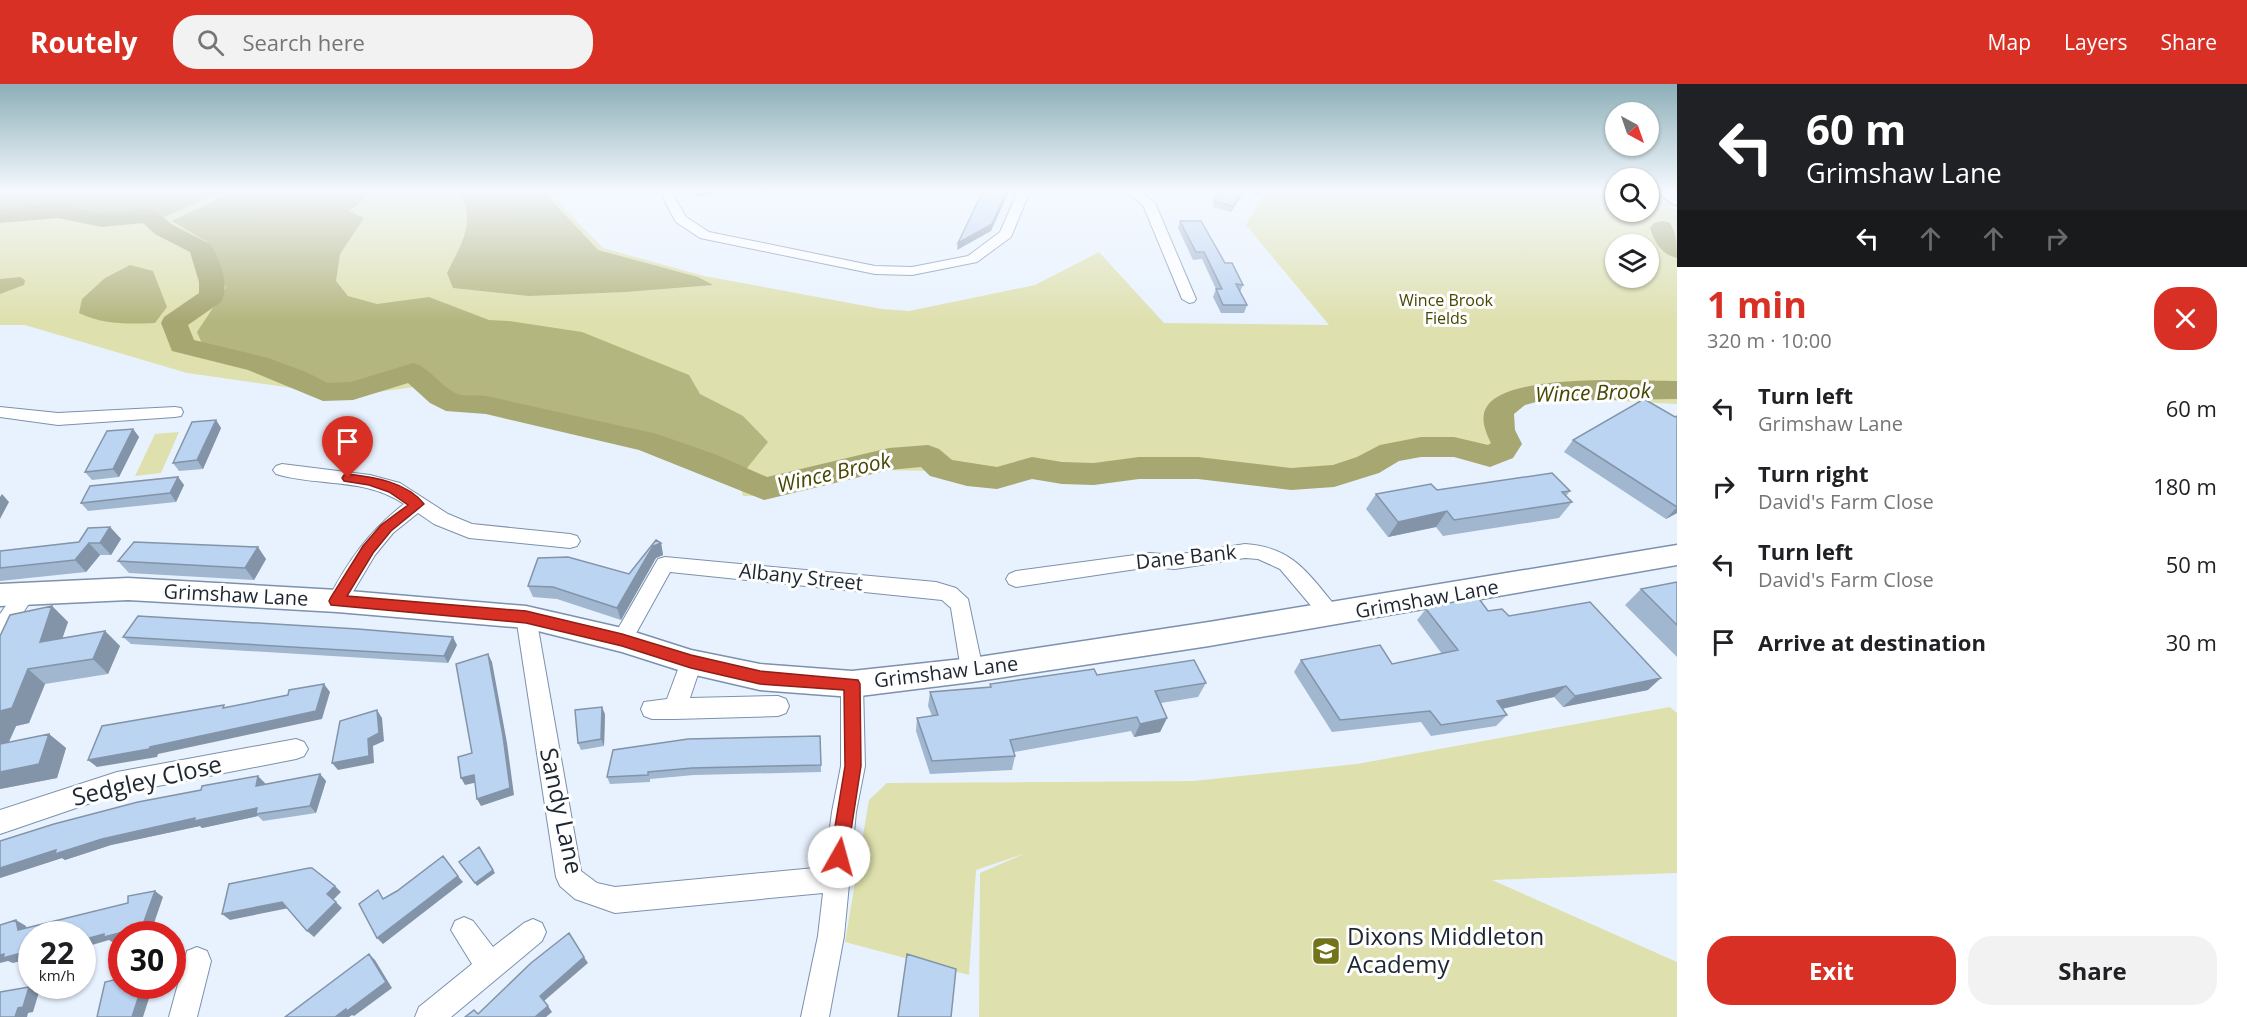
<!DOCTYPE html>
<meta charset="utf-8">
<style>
body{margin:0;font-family:"Open Sans",sans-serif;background:#f2f2f2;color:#202124;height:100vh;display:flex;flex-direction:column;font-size:22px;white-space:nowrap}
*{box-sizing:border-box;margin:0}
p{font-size:20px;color:#757577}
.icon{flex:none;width:33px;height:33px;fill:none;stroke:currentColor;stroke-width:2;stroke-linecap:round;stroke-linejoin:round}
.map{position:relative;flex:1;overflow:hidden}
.panel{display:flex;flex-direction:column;background:#fff;width:570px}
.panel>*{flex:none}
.top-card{background:#202124;color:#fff;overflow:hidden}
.needle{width:39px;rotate:140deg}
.controls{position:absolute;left:1605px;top:18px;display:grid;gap:12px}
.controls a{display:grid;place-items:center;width:54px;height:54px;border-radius:50%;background:#fff;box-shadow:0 2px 4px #0004;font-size:30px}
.speed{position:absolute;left:18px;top:837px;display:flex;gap:12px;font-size:30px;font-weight:700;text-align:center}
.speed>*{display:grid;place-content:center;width:78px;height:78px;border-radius:50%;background:#fff;box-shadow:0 2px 4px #0004;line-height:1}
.speed small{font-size:15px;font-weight:400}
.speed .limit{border:9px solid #d22;background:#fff;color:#111}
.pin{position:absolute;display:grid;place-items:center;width:51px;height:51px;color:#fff;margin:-62px -26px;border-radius:50% 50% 50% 0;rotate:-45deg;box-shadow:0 0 6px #0007}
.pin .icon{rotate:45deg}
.me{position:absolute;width:66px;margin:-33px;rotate:7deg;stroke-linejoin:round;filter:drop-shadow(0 0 4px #0008)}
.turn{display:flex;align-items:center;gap:21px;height:126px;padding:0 30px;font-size:27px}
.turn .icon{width:78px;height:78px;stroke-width:2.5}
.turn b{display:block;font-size:42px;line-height:51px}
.lanes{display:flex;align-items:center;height:57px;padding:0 30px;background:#0003;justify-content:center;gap:30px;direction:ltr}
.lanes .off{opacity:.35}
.round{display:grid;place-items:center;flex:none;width:63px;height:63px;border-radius:24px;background:#f2f2f2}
.summary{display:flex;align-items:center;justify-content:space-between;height:102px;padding:0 30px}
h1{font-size:36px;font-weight:700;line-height:45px;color:#d93025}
.button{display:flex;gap:12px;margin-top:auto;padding:12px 30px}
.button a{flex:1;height:69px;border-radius:24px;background:#d93025;color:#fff;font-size:24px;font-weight:700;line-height:69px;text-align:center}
.button a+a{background:#f2f2f2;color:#202124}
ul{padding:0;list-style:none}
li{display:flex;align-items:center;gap:18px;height:78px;padding:0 30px}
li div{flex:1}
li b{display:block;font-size:22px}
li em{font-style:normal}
header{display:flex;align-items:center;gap:36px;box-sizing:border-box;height:84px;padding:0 30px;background:#d93025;color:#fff}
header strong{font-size:28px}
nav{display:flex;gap:33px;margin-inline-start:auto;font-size:21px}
.search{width:420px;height:54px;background:#f2f2f2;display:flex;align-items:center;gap:15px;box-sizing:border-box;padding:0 21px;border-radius:24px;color:#757577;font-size:22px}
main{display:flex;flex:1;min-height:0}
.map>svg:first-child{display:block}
</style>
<header>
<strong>Routely</strong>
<div class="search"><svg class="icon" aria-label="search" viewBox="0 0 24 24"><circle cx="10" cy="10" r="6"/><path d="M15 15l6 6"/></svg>Search here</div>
<nav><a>Map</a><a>Layers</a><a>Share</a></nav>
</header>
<main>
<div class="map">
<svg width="1677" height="933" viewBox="0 0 1677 933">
<rect width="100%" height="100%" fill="#e8f2fe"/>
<path fill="#dee0ad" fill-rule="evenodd" d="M0,107H548L603,164L704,192L882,225L909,227L1035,201L1099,168L1164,239L1329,241L1246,141L1265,107H1615L1616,128H1648L1649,107L1677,126V320L1563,314L1516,319L1507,346L1513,370L1487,379L1440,367L1397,375L1358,395L1308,399L1211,390L1140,388L1096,393L1055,392L1032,387L996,398L964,395L936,387L877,386L765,412H743L740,401L660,369L597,350L529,333L446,324L421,302L329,315L299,305L187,289L25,241H0ZM1616,160H1648V194H1616Z
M179,348L161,389L135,392L155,350Z
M1670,623L1677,629V789L1492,796L1677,878V933H979L980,789L1026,769L976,786L969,891L845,858L869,716L887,699L1193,697L1357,680Z"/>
<path fill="#b4b67f" d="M0,107H223L165,133L154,128L122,133L70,122L39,123L0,130Z
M234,107H374L349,127L364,134L340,170L336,197L348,212L377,220L429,213L489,236L509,237L582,248L689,291L700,310L743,332L768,358L743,389L728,377L629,346L503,318L461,316L445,309L424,288L414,285L352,302L332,303L295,287L203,262L197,248L226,204L210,160L172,137Z
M459,107H543L598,166L698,193L713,201L625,208L529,212L453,204L447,189C461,160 477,139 459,107Z
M130,181L153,187L167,223L155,239C128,240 104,241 79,229L82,215L105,194Z
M20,193L25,196L24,201L0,210V195Z"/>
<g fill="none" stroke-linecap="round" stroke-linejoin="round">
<path fill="#a6a771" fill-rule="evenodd" d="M58,120L103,129L149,125L157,127L171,140L210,160C219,173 231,203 221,218L188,241L194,256L268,274L306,288L328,299L351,298L413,279C432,284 442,306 461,311C469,312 478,311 486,312L657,350L717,371L767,393L889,364L928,361L939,365L952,376L997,383L1032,373L1062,378L1094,379L1139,373H1198L1291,384L1333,381L1357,373L1380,361L1421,353H1454L1488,361L1491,359C1486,349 1480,335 1486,324C1505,288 1638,297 1677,297V315L1540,317L1525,321L1514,330L1515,346L1522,360L1513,374L1490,383L1454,373H1421L1399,377L1379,389L1334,403L1291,406L1198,395H1139L1094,401L1062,400L1032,395L997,405L967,402L930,392L921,383L889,386L764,416L639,366L486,330L446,327L430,319L408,299L353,316L323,317L248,286L172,267L161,239L164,233L199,209V198L190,168L155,150L143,139L102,143L58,134L0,139V125Z
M1662,137L1670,139C1677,150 1677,161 1677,174C1661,170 1655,159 1650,144L1654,139Z"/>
<g stroke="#7b91ad" stroke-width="2">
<path id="minor" d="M665,107H677L675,114L686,133L709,148L875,182L912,183L968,172L1000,148L1018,107H1030L1011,153L977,178L912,191L875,190L700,154L676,138L663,114Z
M1125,107H1140L1155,119L1196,215L1194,218L1189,219L1182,215L1143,121Z
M0,323L58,329L175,323L181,324L183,328L181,332L175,333L58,341L0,333Z
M282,380L370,391L400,399L448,430L472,440L570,450L577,452L580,457L577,462L570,464L469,454L434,440L418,429L393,449L375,471L344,523L337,525L330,523L327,517C348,477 368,448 404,420C364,393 320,403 276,390L273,386L276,382Z
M1245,460C1294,463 1309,491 1338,525L1341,531L1338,537L1331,539L1324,537L1280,485L1258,475L1245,474L1175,485L1150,483L1016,503L1009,500L1006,495L1009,490L1016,487L1150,469L1175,471Z
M665,473L936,498L956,504L968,515L983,586L980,592L972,595L964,592L961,586L951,524L942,516L670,488L629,562L622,565L615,562L611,556L615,550L658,475Z
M26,501L33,503L36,509L7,553L0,555V530L19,503Z
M526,525L533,527L536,533L581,787L597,799L615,803L825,783L832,728L841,682V600L844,593L852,591L860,593L863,600L865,682L856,728L844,852L829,933H801L818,852L823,809L615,829L575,815L560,802L556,793L516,533L519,527Z
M691,569L699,572L702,578L690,614L778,612L786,615L789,622L786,629L778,632L675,635H652L644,632L641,625L644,618L667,615L683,572Z
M296,655L304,658L308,665L304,672L296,675L117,710L0,750V726L117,688Z
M464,833L473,837L493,863L524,839L533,835L542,839L546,848L542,857L451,933H415L419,923L472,880L451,846L455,837Z
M197,863L207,867L211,877L197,933H169L187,867Z"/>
</g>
<g stroke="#7b91ad" stroke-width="3">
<path id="tertiary" d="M1656,107H1675L1677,109V121L1671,119Z"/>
</g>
<g stroke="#7b91ad" stroke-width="3">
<path id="secondary" d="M1677,461V481L1209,562L972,598L852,613L760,606L691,590L622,568L526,544L337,528L128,516L0,522V500L128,494L337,506L526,522L622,544L691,566L760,580L852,587L972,574L1209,538Z"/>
</g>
<use href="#minor" fill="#fff" fill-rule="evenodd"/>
<use href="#tertiary" fill="#fff" fill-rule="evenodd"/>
<use href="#secondary" fill="#fff" fill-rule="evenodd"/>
</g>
<path fill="#a1b6cf" d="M1221,107H1244L1231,128L1213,123L1214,117Z
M1180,137L1225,179L1243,201L1240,208L1247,221L1244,229H1221L1213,213L1216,205L1202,175L1193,176L1178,144Z
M1675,333L1677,429L1666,435L1564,368L1573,356Z
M216,336L221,344L203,385L179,387L173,379Z
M133,345L139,353L119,393L92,396L85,388Z
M178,393L184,401L176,418L88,427L81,419Z
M1437,406L1570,407L1566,412L1572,418L1559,434L1443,452L1436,443L1388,453L1366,425L1376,410Z
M110,443L121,455L111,471H100L86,488L0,497V467L79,458Z
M661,459L663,471L656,474L621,536L557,515L533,513L528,502L629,490Z
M266,475L254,496L129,489L118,477Z
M1677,498V573L1625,521L1641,505Z
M52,522L68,538L62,554L105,547L120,562L108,590L45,600L29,639L16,642L9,658L49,650L66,664L57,694L0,705V552Z
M1426,525L1488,527L1509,532L1648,606L1563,623L1554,613L1503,625L1507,631L1496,642L1431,652L1421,638L1332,648L1294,588L1301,576L1392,580L1442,570L1417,536Z
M123,553L457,561L448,579L131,560Z
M1097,591L1206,599L1198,613L1161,619L1167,634L1160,648L1134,653L1131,647L1014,668L1015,672L1012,686L930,690L916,647L917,634L932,632L928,622L930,608L990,603V600Z
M605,630L604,662L581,666L578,659Z
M820,652L821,688L694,691L650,695V698L610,700L607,693Z
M320,690L326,697L316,729L263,737L258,732L202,744L200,742L111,761L65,776L62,774L0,794V757L265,699V700Z"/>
<path fill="#8394a9" d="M696,107H729L697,113Z
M1007,107H1009L991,147L957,166L958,159Z
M1243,107H1244L1231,128L1233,122Z
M216,336L221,344L203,385L197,376Z
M133,345L139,353L119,393L113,385Z
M178,393L184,401L176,418L170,409Z
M2,410L9,418L0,435V413Z
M1677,423V429L1666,435Z
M1447,427L1436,443L1388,453L1398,438Z
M110,443L121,455L111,471L100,459Z
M89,459L100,471L86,488L75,476Z
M661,459L663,471L656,474L621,536L617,524L653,462Z
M258,463L266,475L254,496L245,484Z
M52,522L68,538L56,573L40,558Z
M105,547L120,562L108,590L93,575Z
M453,553L457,561L448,579L444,572Z
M488,570L492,578L507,659L514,711L481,722L477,715Z
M28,585L45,600L29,639L16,642L0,677V627Z
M1661,594L1648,606L1563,623L1575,612Z
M324,600L330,608L322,635L158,670L157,673L97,683L88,676L150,663Z
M1566,602L1554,613L1486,628L1497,617Z
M602,623L605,630L604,662L601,655Z
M377,626L382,634L384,657L373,662L374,679L338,686L332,679L368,655Z
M1167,634L1160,648L1134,653L1140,640Z
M49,650L66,664L57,694L0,705V688Z
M320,690L326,697L316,729L310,722Z
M474,691L478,698L465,701L461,694Z
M258,692L265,699L262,709L256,702Z
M257,724L256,730L258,732L202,744L200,742L111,761L65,776L62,774L0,794V784L56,766L102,755L195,734Z
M479,763L495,789L477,802L475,799Z
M458,792L463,798L383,860L377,854Z
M335,802L341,808L333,816L327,810Z
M155,807L163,813L151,848L142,850H122V856L112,858L109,856L82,864V856Z
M282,818L289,824L230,836L222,830Z
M336,818L342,824L314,853L307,847Z
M16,836L26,842L28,852L18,846Z
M32,866V874L13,879L8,877L0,879V871Z
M369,870L375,876L392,904L354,932L352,931L349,933H335Z
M584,873L588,879L544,917L540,912Z
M142,902H153L143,933H132Z
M29,903L39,908L33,928L28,929L27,933H15L18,924Z
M548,922L552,928L546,933H535Z"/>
<path fill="#bbd4f1" stroke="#8394a9" stroke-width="1.5" d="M983,107L987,109V107H1007L992,140L958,159Z
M1221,107H1243L1233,122L1214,117Z
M1180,137H1201L1225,179H1232L1243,201L1236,200L1247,221H1223L1216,205H1222L1204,168H1196Z
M1644,315L1675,333L1677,332V423L1573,356Z
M216,336L197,376L173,379L192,338Z
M133,345L113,385L85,388L107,347Z
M1552,389L1570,407L1562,408L1572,418L1454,436L1447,427L1398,438L1376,410L1431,400L1437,406Z
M178,393L170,409L81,419L90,402Z
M110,443L100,459H89L75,476L0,484V467L79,458L88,444Z
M656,456L661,459L653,462L617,524L553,503L528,502L538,474L568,473L629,490Z
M134,458L258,463L245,484L118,477Z
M1677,498V541L1641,505Z
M1477,512L1488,527L1502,525L1509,532L1590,518L1661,594L1575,612L1566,602L1497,617L1507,631L1441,641L1430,627L1340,636L1301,576L1380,561L1392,580L1458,566L1426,525Z
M52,522L40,558L105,547L93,575L28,585L12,624L0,627V552L10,531Z
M138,532L358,545L453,553L444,572L123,553Z
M488,570L503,652L510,704L477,715L474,691L461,694L458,673L472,669L456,580Z
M1194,576L1206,599L1155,607L1167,634L1140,640L1137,633L1010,656L1015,672L932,677L917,634L938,631L930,608L991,603L990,600L1094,585L1097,591Z
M324,600L316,627L150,663L149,665L88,676L102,642L224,621L223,624L288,611L289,606Z
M602,623L601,655L578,659L575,626Z
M377,626L379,649L368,655L369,672L332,679L340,637Z
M49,650L39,680L0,688V660Z
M820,652L821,681L692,684L648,688V691L607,693L613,666L688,655Z
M320,690L310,722L256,730L257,724L194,737L195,734L102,755L55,770L56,766L0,784V757L54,740L138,718L201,706L202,702L258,692L256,702Z
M479,763L493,786L475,799L459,778Z
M443,772L458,792L377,854L359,820L378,806L383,815L397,807Z
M309,784H312L335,802L327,810L336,818L307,847L282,818L222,830L229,800Z
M155,807L142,843L104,853V850L82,856V850H32V866L3,874L4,870L0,871V841L16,836L18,846L128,819V812Z
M569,849L584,873L540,912L548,922L535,933H465L474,926L478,930L531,879Z
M369,870L386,898L347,927L346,925L335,933H285Z
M907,870L956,885L951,933H898Z
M122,894V902H142L132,933H97L105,898Z
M29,903L23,923L18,924L15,933H0V908Z"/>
<linearGradient id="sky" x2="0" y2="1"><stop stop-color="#8dafb8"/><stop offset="0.45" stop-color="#f5f9ff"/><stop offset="1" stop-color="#f5f9ff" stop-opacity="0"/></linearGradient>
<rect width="1677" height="238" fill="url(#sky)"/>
<path fill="#d93025" stroke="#8d1f18" stroke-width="1.5" d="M348,390C374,393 407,398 424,420L391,447L373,469L347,512L526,527L622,550L691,571L760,587L858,596L860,600L861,682L846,779L839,781L833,779L830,773L845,682L844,606L760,600L691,584L622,562L526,539L331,521L329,517L331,513L363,462L381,441L408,421L389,408L369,401L344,397L342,394L344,391Z"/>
<defs>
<g id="school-square" transform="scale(1.5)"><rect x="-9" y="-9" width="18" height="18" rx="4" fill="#737419" stroke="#fefefe"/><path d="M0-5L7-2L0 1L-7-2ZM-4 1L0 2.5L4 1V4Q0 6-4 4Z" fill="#fff"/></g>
</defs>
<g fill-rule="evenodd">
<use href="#school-square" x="1326" y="867"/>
</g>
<g text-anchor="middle" stroke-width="6" stroke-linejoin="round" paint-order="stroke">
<g font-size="16" fill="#474701" stroke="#fefefe">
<text x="1446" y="222">Wince Brook<tspan x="1446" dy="18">Fields</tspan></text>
</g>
<g font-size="20" fill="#1d2631" stroke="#fefefe">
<text transform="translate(1186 473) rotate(-6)" y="7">Dane Bank</text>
<text transform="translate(801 493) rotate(6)" y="7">Albany Street</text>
<text transform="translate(236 511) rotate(3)" y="7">Grimshaw Lane</text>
<text transform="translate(1427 515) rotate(-10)" y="7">Grimshaw Lane</text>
<text transform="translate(946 588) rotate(-7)" y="7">Grimshaw Lane</text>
</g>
<g font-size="21" font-style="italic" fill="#474701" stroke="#fefefe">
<text transform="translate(1593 309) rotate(-2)" y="7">Wince Brook</text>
<text transform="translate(834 389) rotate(-13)" y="7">Wince Brook</text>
</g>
<g font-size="24" fill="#1d2631" stroke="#fefefe">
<text transform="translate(147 697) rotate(-13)" y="8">Sedgley Close</text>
<text transform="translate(561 727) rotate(78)" y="8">Sandy Lane</text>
</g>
<g font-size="24" fill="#1d2631" stroke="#fefefe" text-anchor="start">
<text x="1347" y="861">Dixons Middleton<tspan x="1347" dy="28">Academy</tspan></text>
</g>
</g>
</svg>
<div class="controls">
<a><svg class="needle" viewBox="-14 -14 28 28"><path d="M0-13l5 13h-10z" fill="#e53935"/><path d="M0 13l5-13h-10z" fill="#757577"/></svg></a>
<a><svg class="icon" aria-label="search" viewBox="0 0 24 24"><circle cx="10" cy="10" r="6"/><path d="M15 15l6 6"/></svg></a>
<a><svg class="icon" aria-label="layers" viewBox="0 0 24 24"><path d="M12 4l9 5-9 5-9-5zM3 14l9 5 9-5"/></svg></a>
</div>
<div class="speed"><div>22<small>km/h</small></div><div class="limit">30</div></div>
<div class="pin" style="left:348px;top:394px;background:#d93025"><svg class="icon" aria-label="arrive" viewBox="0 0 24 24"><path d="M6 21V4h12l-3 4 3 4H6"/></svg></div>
<svg class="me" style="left:839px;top:773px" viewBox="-20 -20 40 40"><circle r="19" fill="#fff"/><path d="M0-13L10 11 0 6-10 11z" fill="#d93025"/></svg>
</div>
<section class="panel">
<div class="top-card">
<div class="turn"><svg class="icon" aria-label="left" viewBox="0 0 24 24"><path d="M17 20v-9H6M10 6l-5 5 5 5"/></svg><div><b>60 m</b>Grimshaw Lane</div></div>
<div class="lanes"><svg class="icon" aria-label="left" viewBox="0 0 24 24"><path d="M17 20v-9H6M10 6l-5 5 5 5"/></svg><svg class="icon off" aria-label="ahead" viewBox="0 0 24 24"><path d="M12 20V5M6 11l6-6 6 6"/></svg><svg class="icon off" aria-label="ahead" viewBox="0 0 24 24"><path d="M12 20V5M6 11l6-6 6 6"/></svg><svg class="icon off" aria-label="right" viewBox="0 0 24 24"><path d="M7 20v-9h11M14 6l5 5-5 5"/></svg></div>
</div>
<div class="summary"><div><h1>1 min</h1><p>320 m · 10:00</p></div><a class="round" style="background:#d93025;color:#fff"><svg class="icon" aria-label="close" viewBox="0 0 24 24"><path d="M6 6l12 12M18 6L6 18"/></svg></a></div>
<ul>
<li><svg class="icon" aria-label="left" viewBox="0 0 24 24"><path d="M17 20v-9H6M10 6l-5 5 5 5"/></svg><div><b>Turn left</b><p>Grimshaw Lane</p></div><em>60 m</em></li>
<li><svg class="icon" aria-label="right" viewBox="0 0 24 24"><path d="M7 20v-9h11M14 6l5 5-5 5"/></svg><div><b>Turn right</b><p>David's Farm Close</p></div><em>180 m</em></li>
<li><svg class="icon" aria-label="left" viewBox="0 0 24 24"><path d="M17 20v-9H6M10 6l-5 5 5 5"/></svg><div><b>Turn left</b><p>David's Farm Close</p></div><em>50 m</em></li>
<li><svg class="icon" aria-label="arrive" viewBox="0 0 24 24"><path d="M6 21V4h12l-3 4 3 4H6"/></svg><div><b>Arrive at destination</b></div><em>30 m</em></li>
</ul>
<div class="button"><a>Exit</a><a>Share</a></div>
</section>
</main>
